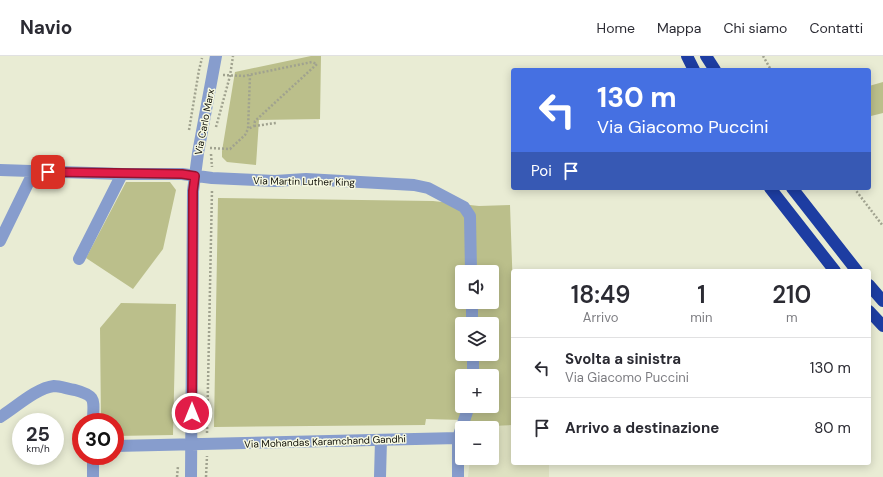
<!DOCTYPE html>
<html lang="it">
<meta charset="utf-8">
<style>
body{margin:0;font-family:"DM Sans",sans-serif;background:#f7f7f7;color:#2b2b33;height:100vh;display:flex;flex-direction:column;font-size:15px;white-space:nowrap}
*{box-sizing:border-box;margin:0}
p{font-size:13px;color:#7c7c81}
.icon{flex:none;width:22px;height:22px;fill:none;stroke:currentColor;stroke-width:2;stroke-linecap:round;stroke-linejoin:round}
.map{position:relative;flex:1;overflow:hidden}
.side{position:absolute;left:511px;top:213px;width:360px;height:196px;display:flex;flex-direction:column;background:#fff;border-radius:4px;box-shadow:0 2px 10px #0003}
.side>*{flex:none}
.hud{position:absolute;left:511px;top:12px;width:360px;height:122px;border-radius:4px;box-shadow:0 2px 10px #0003;background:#4570e2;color:#fff;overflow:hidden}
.tools{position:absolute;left:455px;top:209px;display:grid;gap:8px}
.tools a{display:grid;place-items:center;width:44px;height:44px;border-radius:4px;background:#fff;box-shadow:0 2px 10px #0003;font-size:20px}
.speed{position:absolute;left:12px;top:357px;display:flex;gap:8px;font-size:20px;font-weight:700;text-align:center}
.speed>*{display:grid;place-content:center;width:52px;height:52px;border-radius:50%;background:#fff;box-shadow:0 2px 10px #0003;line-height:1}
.speed small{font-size:10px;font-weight:400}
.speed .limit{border:6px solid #d22;background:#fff;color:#111}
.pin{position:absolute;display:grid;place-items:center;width:34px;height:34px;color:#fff;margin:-17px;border-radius:8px;box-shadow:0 2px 6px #0006}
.me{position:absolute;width:44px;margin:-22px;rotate:0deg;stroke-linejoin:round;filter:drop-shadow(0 0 3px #0008)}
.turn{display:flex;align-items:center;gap:14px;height:84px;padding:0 20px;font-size:18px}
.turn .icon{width:52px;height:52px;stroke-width:2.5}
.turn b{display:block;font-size:28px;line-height:34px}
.then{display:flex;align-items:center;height:38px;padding:0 20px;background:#0003;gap:8px;font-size:15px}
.eta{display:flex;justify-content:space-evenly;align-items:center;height:68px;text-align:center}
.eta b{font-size:24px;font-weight:600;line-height:28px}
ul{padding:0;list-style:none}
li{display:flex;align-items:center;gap:12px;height:60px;padding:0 20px;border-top:1px solid #e1e1e2}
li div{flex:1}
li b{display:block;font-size:15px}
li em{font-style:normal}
header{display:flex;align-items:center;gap:24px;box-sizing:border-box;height:56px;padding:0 20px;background:#fff;border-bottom:1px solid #e1e1e2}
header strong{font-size:19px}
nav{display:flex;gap:22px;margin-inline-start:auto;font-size:14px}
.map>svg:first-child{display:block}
</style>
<header>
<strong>Navio</strong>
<nav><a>Home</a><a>Mappa</a><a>Chi siamo</a><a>Contatti</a></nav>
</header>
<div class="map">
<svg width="883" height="421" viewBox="0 0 883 421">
<rect width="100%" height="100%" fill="#e9ecd4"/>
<path fill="#dee1c1" d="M513,369V407H549V421H468L470,402H492V372H473V371Z"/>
<path fill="#bbbf8b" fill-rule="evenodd" d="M311,0H321L320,63L259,64L256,109L227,106L222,101V95L235,16Z
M883,26V57L871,60L869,50V30Z
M126,126H170L176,134L163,193L133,233L86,202Z
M218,142L433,145L479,150L510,149L513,235V369L473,371L462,364L426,363L425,369L214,371ZM462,216H492V246H462ZM462,268H492V298H462ZM462,320H492V350H462Z
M121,247L176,248L173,379L115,380V366H101L100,272Z"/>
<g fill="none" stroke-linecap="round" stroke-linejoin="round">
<path stroke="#a0a28f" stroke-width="2.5" stroke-dasharray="2 2" stroke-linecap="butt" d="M763,0L771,14
M223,19L244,20L312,6L317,8L255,65L254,70L248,73
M254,70L276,67
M216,71L230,20L233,0
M189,74L199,14L202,2
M210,92L230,93L245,79L248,73L250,19
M211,98L212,111
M854,132L883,170
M207,377L212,134
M177,421L178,410
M206,421L207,400"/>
<path stroke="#879dcd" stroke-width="12" d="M0,114L122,118H182L212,122L275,125L306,123L414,129L428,132L464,151L470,160L471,216
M0,185L34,115
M79,203L122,118
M472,246V268
M473,298V320
M0,361C15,352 36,332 54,330C60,330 68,333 75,334C98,340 93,345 93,366
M115,390L458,382
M93,421V400
M191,421L193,135L198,97L216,0
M380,421L381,384
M458,421V382L469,350"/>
<path stroke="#1d3da2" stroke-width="12" d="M687,0L694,14
M706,0L715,14
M770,132L835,215
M792,132L857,215
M869,229L883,245
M869,255L883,270"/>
</g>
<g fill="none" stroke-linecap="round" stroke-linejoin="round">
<g stroke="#92132f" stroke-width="10">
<path id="route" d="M48,116L182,118L195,120L193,135L192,357"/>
</g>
<use href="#route" stroke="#e11d48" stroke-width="7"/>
</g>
<g text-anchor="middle" stroke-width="3" stroke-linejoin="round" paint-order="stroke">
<g font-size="10" fill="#0d0d06" stroke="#f7f9e1">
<text transform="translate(204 66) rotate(-79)" y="4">Via Carlo Marx</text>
<text transform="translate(304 125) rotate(1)" y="4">Via Martin Luther King</text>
<text transform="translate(325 385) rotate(-2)" y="4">Via Mohandas Karamchand Gandhi</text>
</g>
</g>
</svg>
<div class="tools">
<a><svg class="icon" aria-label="sound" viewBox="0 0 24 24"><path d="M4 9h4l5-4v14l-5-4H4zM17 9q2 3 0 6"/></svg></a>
<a><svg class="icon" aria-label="layers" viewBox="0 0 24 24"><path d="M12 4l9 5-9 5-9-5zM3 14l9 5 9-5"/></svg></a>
<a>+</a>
<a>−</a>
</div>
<div class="speed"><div>25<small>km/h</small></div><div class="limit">30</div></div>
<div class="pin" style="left:48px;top:116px;background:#d93025"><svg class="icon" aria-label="arrive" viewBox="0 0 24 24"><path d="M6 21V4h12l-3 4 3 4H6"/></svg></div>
<svg class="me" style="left:192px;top:357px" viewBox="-20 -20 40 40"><circle r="17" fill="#e11d48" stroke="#fff" stroke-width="3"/><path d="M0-11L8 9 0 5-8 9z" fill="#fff"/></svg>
<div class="hud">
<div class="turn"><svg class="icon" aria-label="left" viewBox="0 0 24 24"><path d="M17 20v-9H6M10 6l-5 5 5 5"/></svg><div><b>130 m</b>Via Giacomo Puccini</div></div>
<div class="then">Poi<svg class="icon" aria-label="arrive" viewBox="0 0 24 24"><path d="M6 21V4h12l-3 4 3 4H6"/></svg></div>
</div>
<section class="side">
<div class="eta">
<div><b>18:49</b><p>Arrivo</p></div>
<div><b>1</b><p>min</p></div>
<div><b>210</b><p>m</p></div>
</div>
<ul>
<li><svg class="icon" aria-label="left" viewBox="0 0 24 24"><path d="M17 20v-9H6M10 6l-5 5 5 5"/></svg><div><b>Svolta a sinistra</b><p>Via Giacomo Puccini</p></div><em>130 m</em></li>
<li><svg class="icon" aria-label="arrive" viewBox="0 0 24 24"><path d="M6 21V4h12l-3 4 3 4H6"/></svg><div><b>Arrivo a destinazione</b></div><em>80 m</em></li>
</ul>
</section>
</div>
